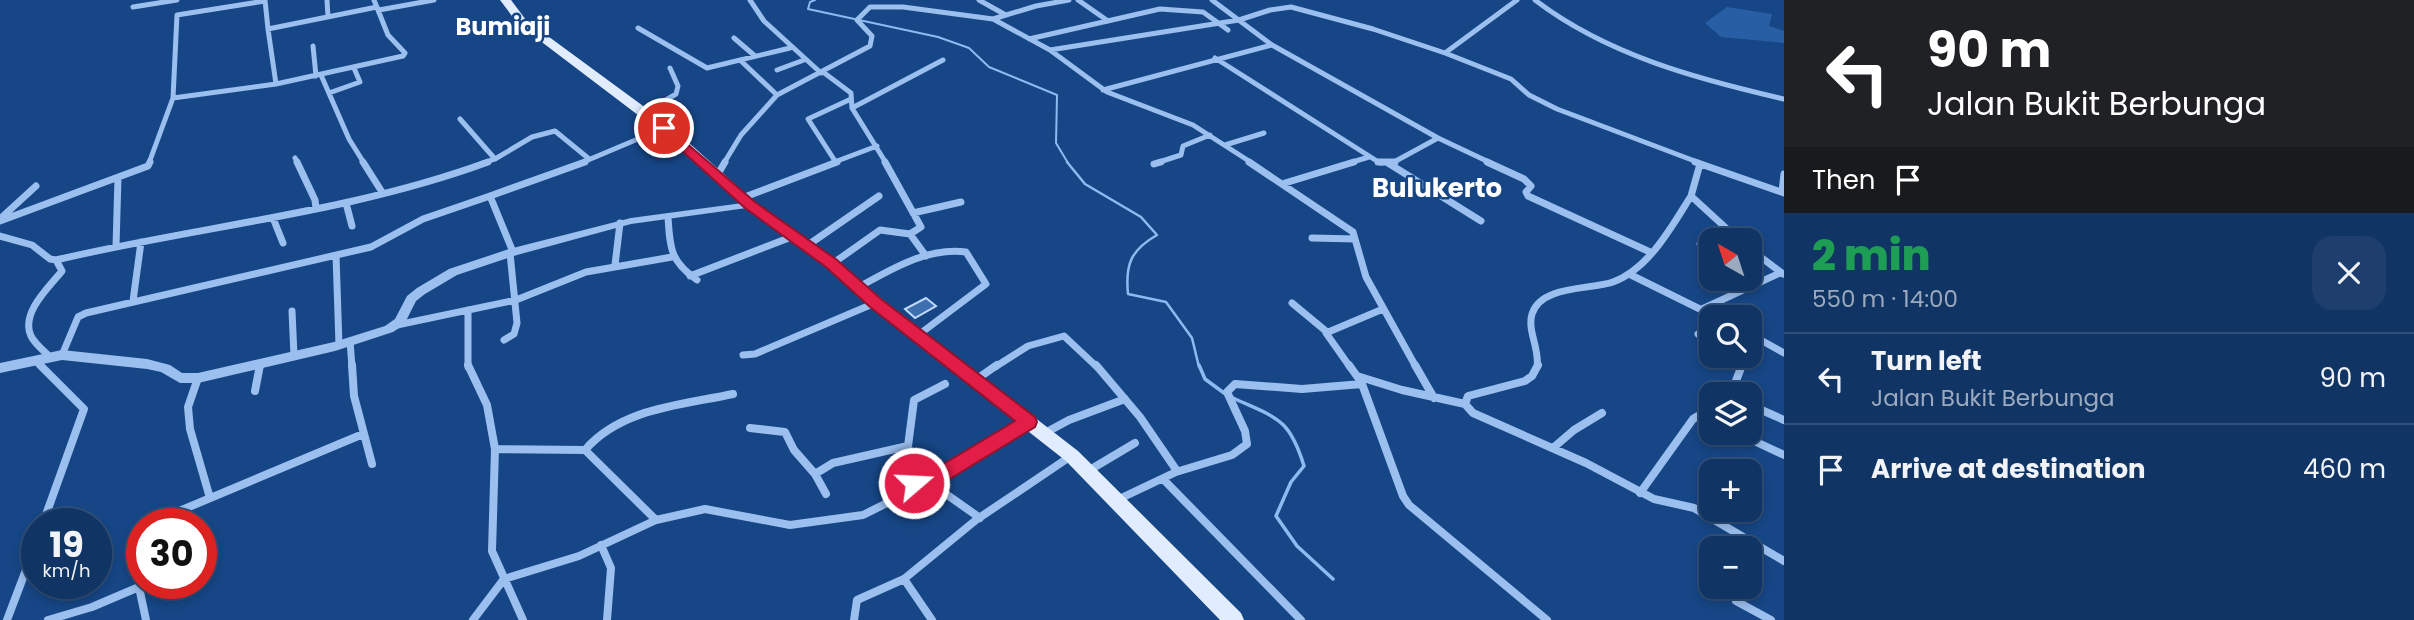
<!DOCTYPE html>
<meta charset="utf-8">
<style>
body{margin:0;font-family:Poppins,sans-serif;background:#1e3f6d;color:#f1f3f6;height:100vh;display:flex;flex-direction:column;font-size:26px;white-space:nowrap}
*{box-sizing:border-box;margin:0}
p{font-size:23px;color:#9caabf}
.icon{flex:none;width:38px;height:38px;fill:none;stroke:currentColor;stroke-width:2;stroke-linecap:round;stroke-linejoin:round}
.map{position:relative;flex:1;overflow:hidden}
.side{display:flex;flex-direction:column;background:#103464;width:630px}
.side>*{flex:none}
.guide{background:#202124;color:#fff;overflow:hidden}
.needle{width:46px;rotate:321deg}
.fabs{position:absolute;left:1699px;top:228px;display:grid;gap:14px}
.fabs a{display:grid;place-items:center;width:63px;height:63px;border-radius:14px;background:#103464;box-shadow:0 4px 10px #0003,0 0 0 2px #304f78;font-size:35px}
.speed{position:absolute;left:21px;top:508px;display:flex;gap:14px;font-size:35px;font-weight:700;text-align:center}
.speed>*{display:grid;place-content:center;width:91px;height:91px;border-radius:50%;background:#103464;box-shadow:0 4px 10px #0003,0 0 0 2px #304f78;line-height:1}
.speed small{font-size:18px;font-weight:400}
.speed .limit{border:10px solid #d22;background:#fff;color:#111}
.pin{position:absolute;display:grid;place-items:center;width:60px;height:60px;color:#fff;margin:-30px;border:4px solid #fff;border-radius:50%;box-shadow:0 2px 7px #0007}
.me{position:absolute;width:77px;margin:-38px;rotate:71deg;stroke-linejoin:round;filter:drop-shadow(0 0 5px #0008)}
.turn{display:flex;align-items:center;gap:24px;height:147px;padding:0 28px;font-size:32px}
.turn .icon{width:91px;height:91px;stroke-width:2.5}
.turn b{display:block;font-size:49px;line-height:60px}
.then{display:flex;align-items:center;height:66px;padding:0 28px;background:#0003;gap:14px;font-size:26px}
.round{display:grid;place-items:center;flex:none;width:74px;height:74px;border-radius:21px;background:#1e3f6d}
.summary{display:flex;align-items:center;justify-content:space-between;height:119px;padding:0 28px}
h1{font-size:42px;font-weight:800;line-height:52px;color:#1e9e55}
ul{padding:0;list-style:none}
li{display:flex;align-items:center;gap:21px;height:91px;padding:0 28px;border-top:2px solid #304f78}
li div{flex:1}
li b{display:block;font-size:26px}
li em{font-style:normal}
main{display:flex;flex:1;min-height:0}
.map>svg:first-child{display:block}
</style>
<main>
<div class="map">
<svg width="1784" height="620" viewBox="0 0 1784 620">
<rect width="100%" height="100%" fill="#164685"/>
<path fill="#285fa4" d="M1727,7L1772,14L1769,26L1784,31V43L1721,37L1705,23Z"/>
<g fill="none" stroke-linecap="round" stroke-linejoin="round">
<path stroke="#8dbaf1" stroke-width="2" d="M815,0L810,2L808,9L938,37L969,48L989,67L1057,95L1056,143L1068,163"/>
<path stroke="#8dbaf1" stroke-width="2.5" d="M1067,162L1085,184L1141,217L1157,235C1131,250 1125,264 1128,294L1166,302L1192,338L1199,367"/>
<path stroke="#8dbaf1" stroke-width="3.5" d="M1199,365L1205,379L1224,393
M1233,398C1276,418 1289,417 1304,466L1291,482L1276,516L1297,546L1333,579"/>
</g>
<path fill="#3e70af" stroke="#c0dafa" stroke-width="2" d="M926,298L936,306L915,318L905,309Z"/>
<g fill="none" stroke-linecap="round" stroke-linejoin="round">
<path stroke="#9bbfee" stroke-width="5" d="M265,0L268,29L377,7
M327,0L328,17
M750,0L764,21L821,73
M979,0L1004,14
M1069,0L1036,6L993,19L1050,50L1107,92L1193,125L1252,163
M1078,0L1108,21
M1212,0L1272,45L1438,138L1491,163
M1535,0C1607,55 1697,79 1784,99
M133,7L177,0
M379,10L434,0
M638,28L707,68L790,48
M268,29L276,84
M734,38L755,56
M1029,39L1160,9L1203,12L1228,30
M313,46L316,76
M1050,50L1239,20L1270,10L1291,7L1373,29L1445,53L1517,0
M1445,53L1511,79L1529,95L1557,109L1700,163
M1215,58L1380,163L1394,162L1438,138
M740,60L777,95
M777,70L804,60
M823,72L851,93L852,108L886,163
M321,75L349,139L364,163
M1103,90L1272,45
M329,93L360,82L354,68
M173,98L276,84L403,56L405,53L388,35L374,0
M852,108L943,60
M644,113L676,94L678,86L670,68
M460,119L495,159L483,163
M1225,145L1264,133
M295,158L298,163
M495,159L532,137L555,131L588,158
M835,161L808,119L851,99
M149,163L173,98L177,15L265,1
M581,163L664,128
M724,163L741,135L777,95L870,46L872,36L857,20L870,7H903L993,19
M832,163L877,146
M1156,163L1181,155L1183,146L1210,135
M1349,163L1369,157"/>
<path stroke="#9bbfee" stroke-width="7" d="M297,162L315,200L316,208
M363,162L382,192
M885,162L921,227L910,234L926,256
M1249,162L1353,232L1366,277L1416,367
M1378,162H1395
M1487,162L1524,179L1531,186L1526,192L1528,196L1650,252
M1695,162L1784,193
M1388,163L1481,221
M1154,164L1161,162
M1700,164L1691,196L1739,240
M718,174L725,162
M1285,183L1354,162
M1782,192L1784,174
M742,198L837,162
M346,203L352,226
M913,213L961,202
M668,217C670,248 670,261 697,280
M273,218L283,243
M0,219L36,186
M0,221L148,166L150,162
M0,236L32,245L50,259L56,260C200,226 349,213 488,162
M1312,238L1355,239
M1720,240L1735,236
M1700,244L1712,242
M808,245L879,196
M116,246L118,178
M1750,249L1783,274
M513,252L490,196L585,162
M1706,254L1712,258
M336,255L339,345
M832,264L880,230L910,234
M615,265L620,223
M1629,274L1716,317
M690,276L794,236
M1745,278L1755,285
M859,287C892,269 927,247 966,252L986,284L917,336
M133,301L141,242
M1292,303L1327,332
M1702,309L1780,273
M468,310V367
M292,311L294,356
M397,325L516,300L586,272L672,257
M1698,334L1712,328
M1750,334L1784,353
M504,340L514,334L517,323L510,253
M350,341L352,367
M1750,349L1758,338
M62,355L78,317L86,313L371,247L423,219L490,196
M743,355L755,354L875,303
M50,357C44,351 34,343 31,336C20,313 50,286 62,271L56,260
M35,360L42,367
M995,367L1028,346L1064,336L1097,367
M1350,367L1326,333L1383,309
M1537,367C1540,349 1527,331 1532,314C1541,285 1590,290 1613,282C1649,269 1672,226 1691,196
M1742,367L1746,355"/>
<path stroke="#9bbfee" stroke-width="8" d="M40,365L84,409L43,523
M352,365L354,396L372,464
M468,365L487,405L495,449L585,450
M1096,365L1140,417L1177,471
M1349,365L1359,379
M1415,365L1434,398
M1357,376L1402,390L1465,404L1473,413L1586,463L1654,499L1694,508L1784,561
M198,378L188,407L190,429L210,498
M974,381L997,365
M945,384L914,400L908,446L914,483L929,482L1028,422
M255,391L260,365
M1731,394L1742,365
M1465,404L1468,396L1525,381L1532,376L1538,365
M1750,405L1784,420
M1704,418L1712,400
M750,428L785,432L794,450L815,474L833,463L908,446
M1735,432L1784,455
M1043,434L1069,420L1125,399
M1553,448L1574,430L1602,413
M495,449L492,551L523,620
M1088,471L1135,443
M815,474L826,494
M1163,479L1301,620
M929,482L980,518
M1640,493L1693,419L1698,416L1712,421
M1117,500L1176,472L1232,455L1247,444L1245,431L1227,392L1235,384L1302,389L1362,384L1403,496L1409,505L1547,620
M177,512L363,434
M656,520L585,450C621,408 682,405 733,394
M601,545L611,568L607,620
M904,579L932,620
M1736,601L1771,620
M7,620L37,541
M48,620L92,607L139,587L146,620
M473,620L504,579L579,556L656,520L705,509L790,525L863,515L895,499L914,483
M854,620L857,600L904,579L976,520L1071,456"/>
<path fill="#9bbfee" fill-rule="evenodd" d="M750,202L754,203L755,205L754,207L631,224L517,255L457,275L425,294L416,301L404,325L393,332L335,351L198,383H180L161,372L147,369L62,360L0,373V363L62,350L147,359L170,365L182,373H198L334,342L385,326L395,319L407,296L417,288L449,269L509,249L631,218Z"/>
<path fill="#e1ecff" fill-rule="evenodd" d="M500,0H511L526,20L669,125L755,202L837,260L882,299L1078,451L1241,613L1244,620H1220L1066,461L870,307L827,268L745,208L659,131L518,24Z"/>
</g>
<path fill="#e11d48" stroke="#92132f" stroke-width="2" d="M664,124L755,202L837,260L881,299L1035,417L1037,422L1035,427L935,488L914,491L908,489L905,483L908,478L925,475L1015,421L870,307L826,267L745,208L659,130L658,128Z"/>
<g text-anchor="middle" stroke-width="5" stroke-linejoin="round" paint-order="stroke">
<g font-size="24" font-weight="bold" fill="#fff" stroke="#164685">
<text x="503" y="35">Bumiaji</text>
</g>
<g font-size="26" font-weight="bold" fill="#fff" stroke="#164685">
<text x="1437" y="197">Bulukerto</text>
</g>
</g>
</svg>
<div class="fabs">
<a><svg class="needle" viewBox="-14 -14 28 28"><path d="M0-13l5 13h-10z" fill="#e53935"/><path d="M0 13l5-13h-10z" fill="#9caabf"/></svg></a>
<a><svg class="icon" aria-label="search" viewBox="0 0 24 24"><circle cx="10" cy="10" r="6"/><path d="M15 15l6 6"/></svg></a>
<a><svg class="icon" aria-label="layers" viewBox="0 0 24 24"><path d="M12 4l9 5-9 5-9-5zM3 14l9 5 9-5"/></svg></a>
<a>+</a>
<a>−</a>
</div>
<div class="speed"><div>19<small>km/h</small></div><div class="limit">30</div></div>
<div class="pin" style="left:664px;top:128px;background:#d93025"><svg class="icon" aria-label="arrive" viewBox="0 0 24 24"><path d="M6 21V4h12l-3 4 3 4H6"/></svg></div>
<svg class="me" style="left:914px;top:483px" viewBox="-20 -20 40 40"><circle r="17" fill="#e11d48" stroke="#fff" stroke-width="3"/><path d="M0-11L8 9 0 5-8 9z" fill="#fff"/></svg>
</div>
<section class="side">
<div class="guide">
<div class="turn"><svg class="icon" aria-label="left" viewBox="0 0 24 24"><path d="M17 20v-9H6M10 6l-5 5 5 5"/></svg><div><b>90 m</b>Jalan Bukit Berbunga</div></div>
<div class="then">Then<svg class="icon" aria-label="arrive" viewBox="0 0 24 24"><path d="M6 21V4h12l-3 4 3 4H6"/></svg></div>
</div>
<div class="summary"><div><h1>2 min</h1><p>550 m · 14:00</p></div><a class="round"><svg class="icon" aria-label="close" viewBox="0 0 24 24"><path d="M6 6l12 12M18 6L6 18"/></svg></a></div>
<ul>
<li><svg class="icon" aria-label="left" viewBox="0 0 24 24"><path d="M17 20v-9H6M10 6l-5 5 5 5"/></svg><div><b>Turn left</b><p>Jalan Bukit Berbunga</p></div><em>90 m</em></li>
<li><svg class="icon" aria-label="arrive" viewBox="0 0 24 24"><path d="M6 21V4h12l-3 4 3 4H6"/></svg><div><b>Arrive at destination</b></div><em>460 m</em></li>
</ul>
</section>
</main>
